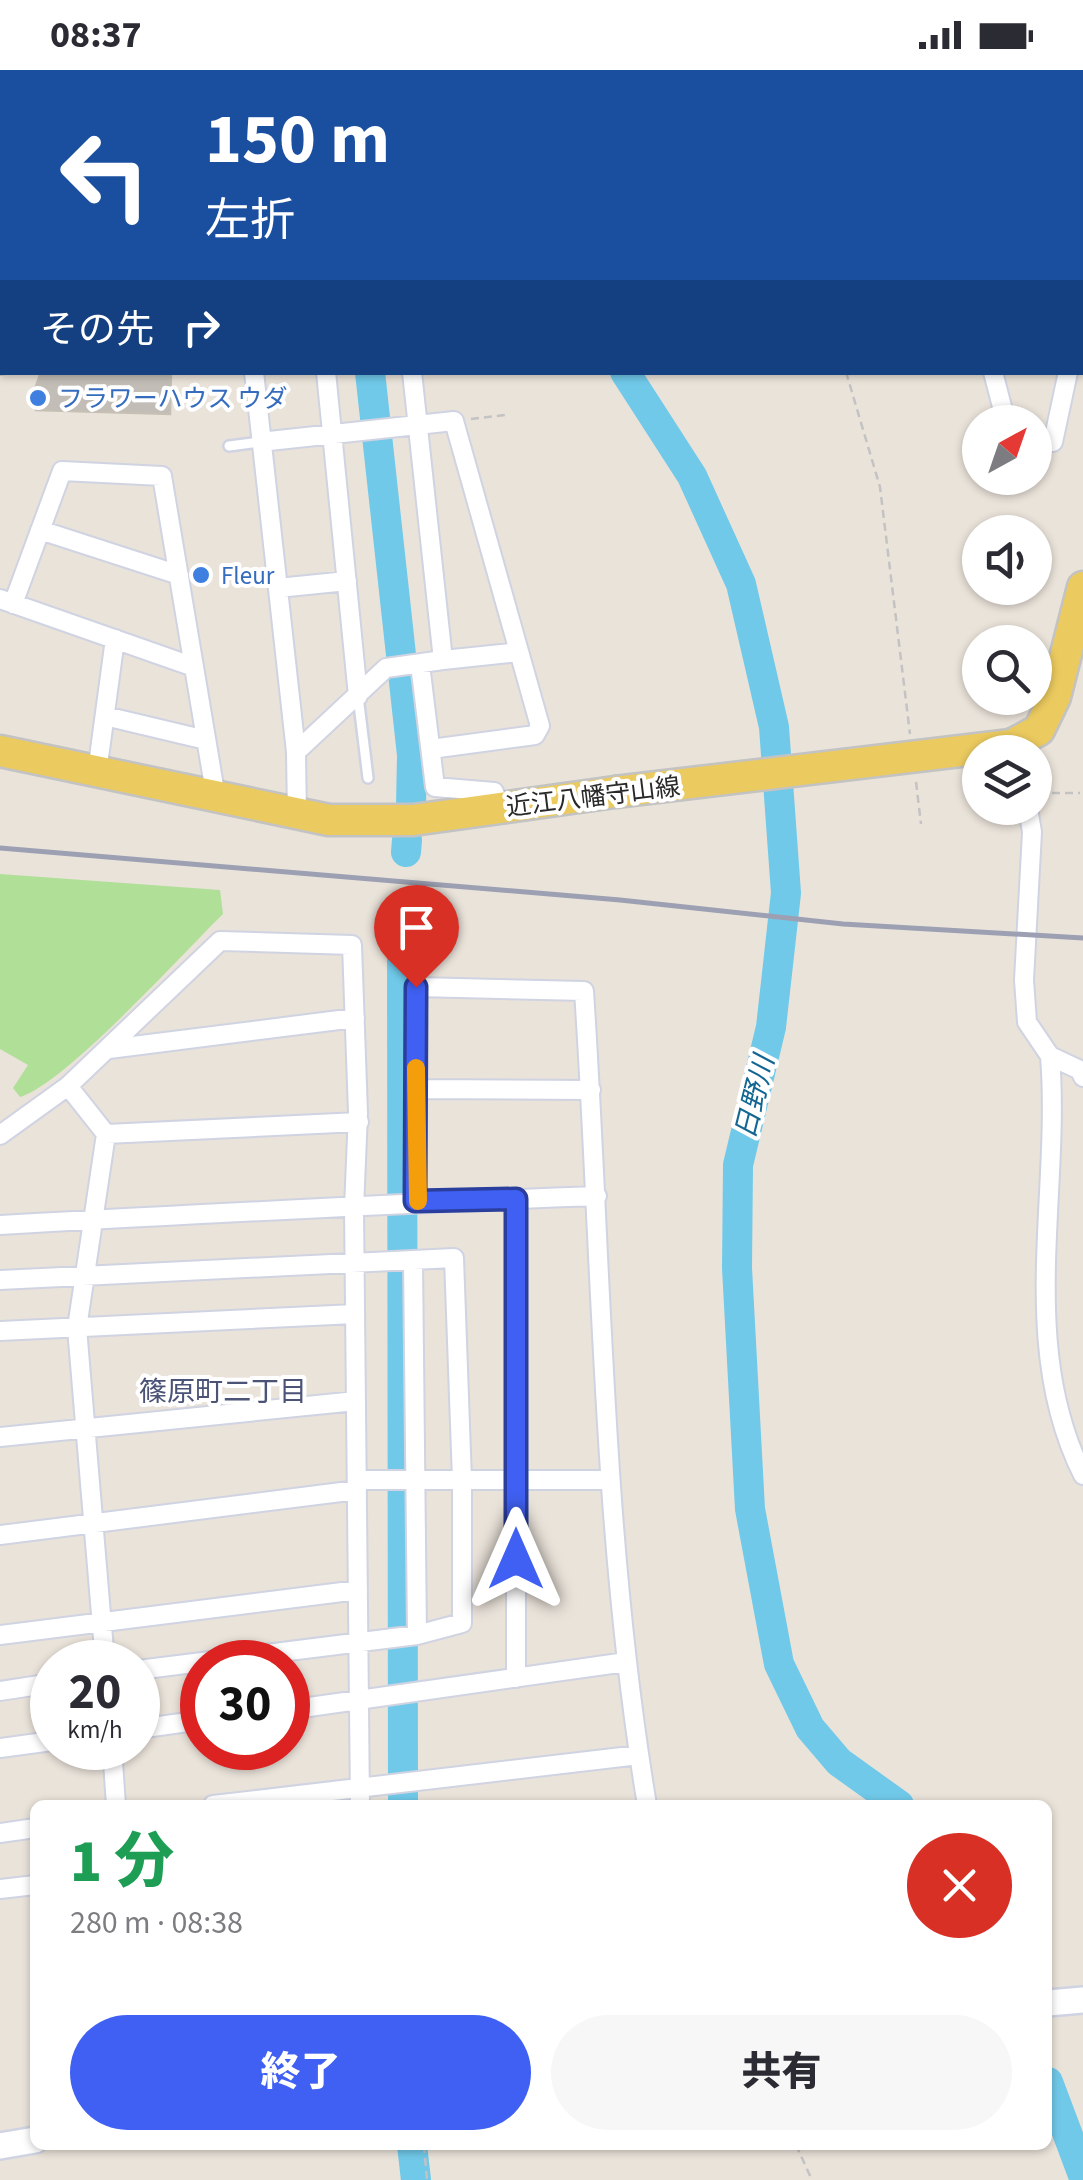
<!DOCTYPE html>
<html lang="ja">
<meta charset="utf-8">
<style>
body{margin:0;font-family:"Source Sans 3","Noto Sans JP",sans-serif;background:#f7f7f7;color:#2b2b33;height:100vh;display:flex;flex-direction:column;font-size:38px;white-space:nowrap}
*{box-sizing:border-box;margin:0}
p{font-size:32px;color:#7c7c81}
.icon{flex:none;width:55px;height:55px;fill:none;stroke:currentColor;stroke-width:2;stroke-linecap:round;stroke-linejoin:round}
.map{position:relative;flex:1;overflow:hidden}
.panel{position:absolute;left:30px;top:1730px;width:1022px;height:350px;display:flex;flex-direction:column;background:#fff;border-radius:15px;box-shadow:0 2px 8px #0004}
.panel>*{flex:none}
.top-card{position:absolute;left:0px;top:0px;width:1085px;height:305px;box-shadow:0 2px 8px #0004;background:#1a4fa0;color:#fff;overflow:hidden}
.needle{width:65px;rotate:40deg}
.controls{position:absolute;left:962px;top:335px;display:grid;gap:20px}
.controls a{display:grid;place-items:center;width:90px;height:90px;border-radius:50%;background:#fff;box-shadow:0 2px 8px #0004;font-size:50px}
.speed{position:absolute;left:30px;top:1570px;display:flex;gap:20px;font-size:50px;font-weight:700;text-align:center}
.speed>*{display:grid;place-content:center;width:130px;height:130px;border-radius:50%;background:#fff;box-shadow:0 2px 8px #0004;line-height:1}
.speed small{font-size:25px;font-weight:400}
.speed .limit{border:15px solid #d22;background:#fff;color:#111}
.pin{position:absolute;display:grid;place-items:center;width:85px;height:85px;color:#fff;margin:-102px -42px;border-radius:50% 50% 50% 0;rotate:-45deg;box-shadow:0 0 10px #0007}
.pin .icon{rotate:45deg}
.me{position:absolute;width:110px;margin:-55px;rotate:0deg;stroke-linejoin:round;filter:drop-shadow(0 0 8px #0008)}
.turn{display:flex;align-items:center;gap:35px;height:210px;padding:0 40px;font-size:45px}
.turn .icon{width:130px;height:130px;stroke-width:2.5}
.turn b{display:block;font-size:70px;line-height:85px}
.then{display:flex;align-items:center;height:95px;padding:0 40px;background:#0003;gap:20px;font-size:38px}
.round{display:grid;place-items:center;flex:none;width:105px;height:105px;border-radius:52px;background:#f7f7f7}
.headline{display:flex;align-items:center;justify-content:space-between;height:170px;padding:0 40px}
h1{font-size:60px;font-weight:800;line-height:75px;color:#1e9e55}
.primary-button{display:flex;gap:20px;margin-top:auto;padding:20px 40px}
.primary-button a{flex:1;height:115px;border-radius:60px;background:#3f60f2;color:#fff;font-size:40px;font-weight:800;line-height:115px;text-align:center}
.primary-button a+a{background:#f7f7f7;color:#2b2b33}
.status{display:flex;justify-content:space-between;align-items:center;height:70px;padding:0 50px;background:#fff;direction:ltr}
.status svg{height:28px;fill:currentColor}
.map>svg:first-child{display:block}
</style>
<div class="status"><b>08:37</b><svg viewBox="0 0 49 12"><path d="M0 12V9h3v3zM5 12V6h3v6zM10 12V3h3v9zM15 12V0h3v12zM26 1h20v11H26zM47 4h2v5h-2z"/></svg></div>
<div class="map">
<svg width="1083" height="2110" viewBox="0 0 1083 2110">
<rect width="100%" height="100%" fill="#eae3da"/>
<path fill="#b0df98" d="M0,804L220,820L223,844C183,883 65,1014 20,1027L13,1018L28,995L0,979Z"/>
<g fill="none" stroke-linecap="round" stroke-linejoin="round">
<path stroke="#70c9e9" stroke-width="30" d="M456,1L457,0
M536,2V0
M370,302L412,685L411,737
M625,302L692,406L741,514L774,657L786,823L771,957L738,1095L737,1198L750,1439L779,1594L810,1658L839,1692L899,1735
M406,782L407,770
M402,842L403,1735
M1048,2012L1083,2105
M412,2075L416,2110"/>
</g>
<path fill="#c2bdb7" stroke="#c5bfb4" stroke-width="2.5" d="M41,302H171L170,344L36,340L30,333Z"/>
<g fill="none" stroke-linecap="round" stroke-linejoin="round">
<g stroke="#d0d3e1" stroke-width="14">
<path id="lane" d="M229,376L260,372
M358,626L368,708"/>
</g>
<g stroke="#d0d3e1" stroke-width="22">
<path id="street" d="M1005,2L1006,0
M0,30V40
M1082,31H1083
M1082,108H1083
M1082,189H1083
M0,207L2,208
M1082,237L1083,234
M254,302L296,682L297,746
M326,302L358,626
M993,302L1006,352
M1035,368L1053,372L1068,302
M260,372L454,351L540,656L535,665L431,679
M40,460L179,505
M278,518L347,511
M0,529L194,597
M13,534L62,401L162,406L216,728
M443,590L519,582
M420,594L435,717L494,722L501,738
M105,646L206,670
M296,682L386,598L443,590L412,302
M97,702L115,569
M1028,738L1032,762L1024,910L1027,952L1050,986L1080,1000L1083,1007
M109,979L355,948
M1050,986C1061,1125 1017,1274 1083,1405
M68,1016L106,1064L77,1258L105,1592
M416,1019L591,1020
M106,1064L359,1052
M0,1065L68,1016L220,871L352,875L358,1043L354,1138L360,1735
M516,1129V1608
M415,1131L416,917L584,921C602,1192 602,1466 647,1735
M0,1155C199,1144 398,1133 597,1126
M413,1190L417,1565
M0,1210L454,1188L462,1410V1553L417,1565L138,1600
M0,1261L355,1244
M0,1367L356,1331
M357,1410H610
M0,1465L357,1420
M0,1565L358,1520
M0,1621L52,1613
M288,1640L626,1592
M138,1659L202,1650
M0,1678L52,1671
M112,1678L116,1735
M213,1735L639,1685
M0,1763L35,1758
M0,1819L35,1815"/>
</g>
<g stroke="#d0d3e1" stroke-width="30">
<path id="secondary" d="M1048,1933L1083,1930
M0,2076L35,2070"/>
</g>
<g stroke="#c3c3c3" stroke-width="35">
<path id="primary" d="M1011,675L1039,660L1055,627L1083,517
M0,681L329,750H413L615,722"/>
</g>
<g stroke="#c3c3c3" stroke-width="40">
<path id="highway" d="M66,2V0
M0,286L2,279"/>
</g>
<path stroke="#c3c3c3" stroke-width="2.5" stroke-dasharray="8 5" stroke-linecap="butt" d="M110,0V2
M258,0L271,2
M798,0V2
M846,302L880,417L910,664
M471,349L505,345
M916,712L921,754
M1039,723H1080
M424,2075L427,2110
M796,2075L812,2110"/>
<use href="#lane" stroke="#fff" stroke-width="9"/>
<use href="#street" stroke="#fff" stroke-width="18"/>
<use href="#secondary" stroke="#fff" stroke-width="25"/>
<use href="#primary" stroke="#ebca5f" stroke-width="30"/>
<use href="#highway" stroke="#f89d58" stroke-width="35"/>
<path stroke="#9da0b2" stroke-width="5" d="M0,778L620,830L843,854L1083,868"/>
<g stroke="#c3c3c3" stroke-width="35" stroke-linecap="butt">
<path id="primary-bridge" d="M615,722L1011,675"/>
</g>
<use href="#primary-bridge" stroke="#ebca5f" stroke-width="30"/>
</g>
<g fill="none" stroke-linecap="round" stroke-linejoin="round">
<g stroke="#293e9d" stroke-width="25">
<path id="route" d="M416,917L415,1131L516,1129V1489"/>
</g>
<use href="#route" stroke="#3f60f2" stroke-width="18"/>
<path stroke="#f59e0b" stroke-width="18" d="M416,998L418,1131"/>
</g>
<g fill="#3f7fe0" stroke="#fff" stroke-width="4">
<circle cx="38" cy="328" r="10"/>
<circle cx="201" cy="505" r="10"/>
</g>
<g text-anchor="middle" stroke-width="8" stroke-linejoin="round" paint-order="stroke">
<g font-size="25" fill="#366cbe" stroke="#fff" text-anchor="start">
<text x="58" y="337">フラワーハウス ウダ</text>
<text x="221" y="514">Fleur</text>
</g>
<g font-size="25" fill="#282828" stroke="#fff">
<text transform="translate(593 726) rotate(-7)" y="9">近江八幡守山線</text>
</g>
<g font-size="28" font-style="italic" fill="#126692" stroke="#fff">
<text transform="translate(754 1027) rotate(-76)" y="10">日野川</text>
</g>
<g font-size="28" fill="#4b5377" stroke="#fff">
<text x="223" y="1331">篠原町二丁目</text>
</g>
</g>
</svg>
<div class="controls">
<a><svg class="needle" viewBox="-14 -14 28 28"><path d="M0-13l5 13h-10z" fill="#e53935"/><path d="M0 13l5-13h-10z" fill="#7c7c81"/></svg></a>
<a><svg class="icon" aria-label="sound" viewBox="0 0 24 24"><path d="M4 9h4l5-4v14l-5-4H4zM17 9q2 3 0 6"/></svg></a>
<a><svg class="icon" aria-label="search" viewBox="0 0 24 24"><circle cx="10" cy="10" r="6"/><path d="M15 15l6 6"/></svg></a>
<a><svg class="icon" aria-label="layers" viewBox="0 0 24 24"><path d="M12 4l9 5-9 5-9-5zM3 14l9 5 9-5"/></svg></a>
</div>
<div class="speed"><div>20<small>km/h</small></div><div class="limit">30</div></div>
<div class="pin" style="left:416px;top:917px;background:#d93025"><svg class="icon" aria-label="arrive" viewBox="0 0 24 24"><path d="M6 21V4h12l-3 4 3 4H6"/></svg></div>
<svg class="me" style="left:516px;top:1489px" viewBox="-20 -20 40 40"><path d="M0-17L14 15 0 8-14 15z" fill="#3f60f2" stroke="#fff" stroke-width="4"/></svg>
<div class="top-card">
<div class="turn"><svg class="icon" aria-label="left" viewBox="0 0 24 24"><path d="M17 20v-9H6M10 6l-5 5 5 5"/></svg><div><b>150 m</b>左折</div></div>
<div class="then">その先<svg class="icon" aria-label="right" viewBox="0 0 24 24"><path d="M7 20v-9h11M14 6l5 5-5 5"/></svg></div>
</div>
<section class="panel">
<div class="headline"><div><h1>1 分</h1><p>280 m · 08:38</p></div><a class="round" style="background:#d93025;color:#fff"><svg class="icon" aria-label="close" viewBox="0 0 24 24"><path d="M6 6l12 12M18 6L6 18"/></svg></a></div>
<div class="primary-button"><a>終了</a><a>共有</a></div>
</section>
</div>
